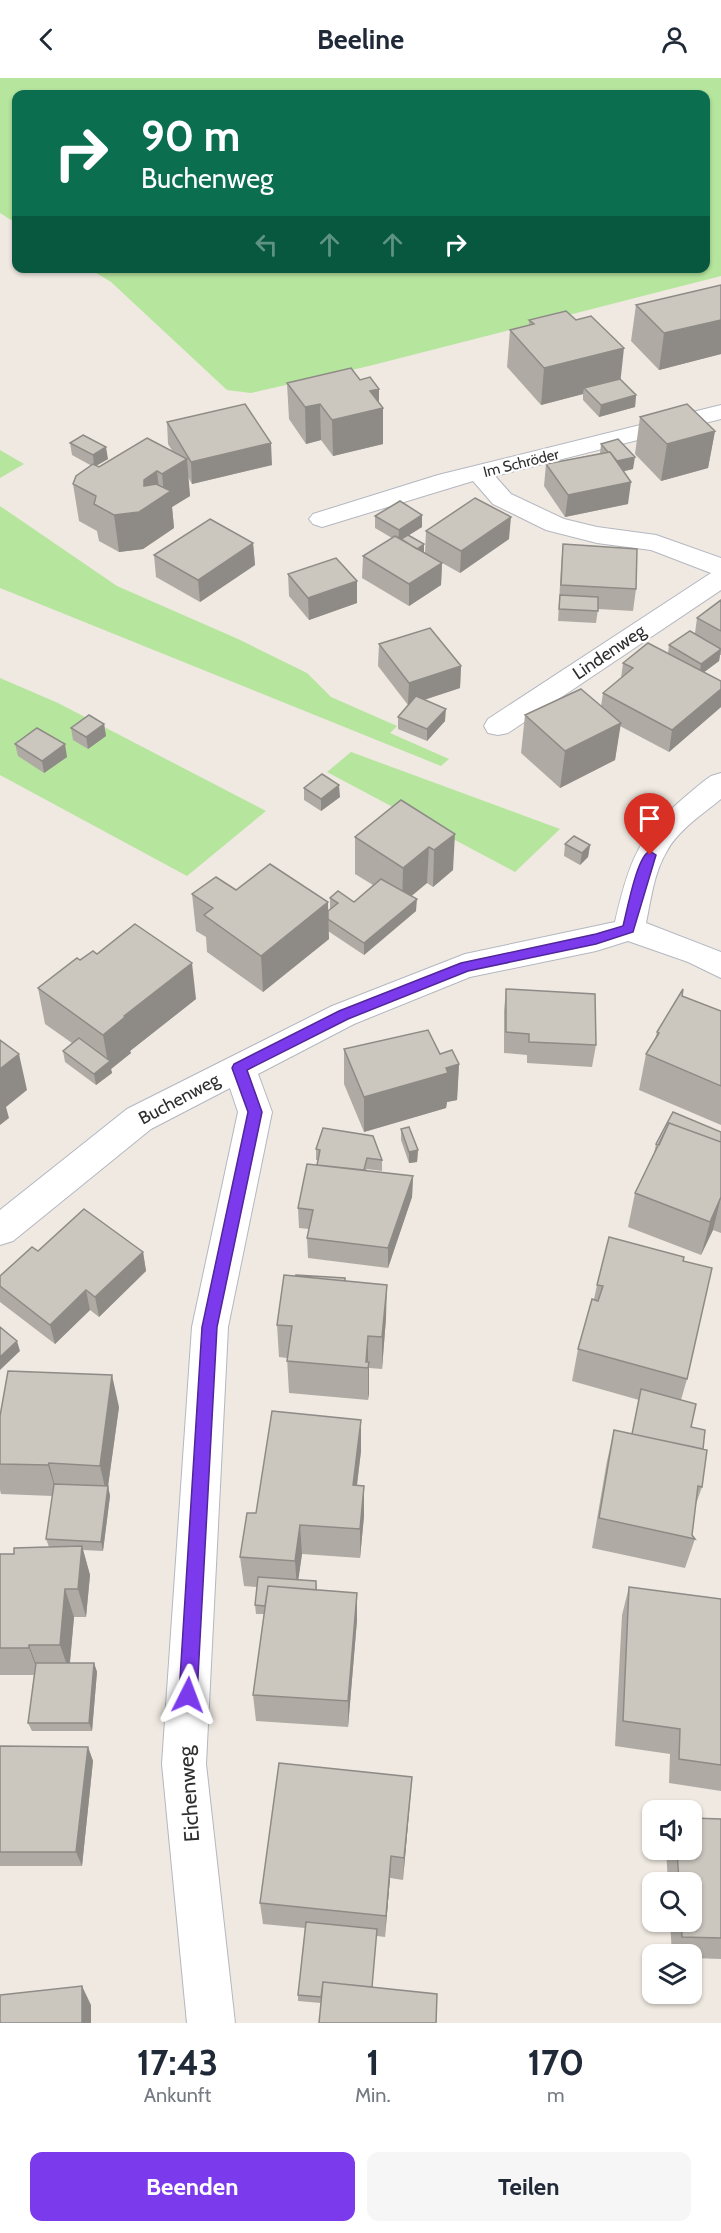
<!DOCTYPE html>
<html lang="de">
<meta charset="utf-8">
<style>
body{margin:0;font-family:Cabin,sans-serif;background:#f6f6f7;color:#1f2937;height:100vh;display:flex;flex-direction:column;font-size:22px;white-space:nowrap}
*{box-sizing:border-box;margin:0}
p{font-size:20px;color:#747a83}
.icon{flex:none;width:33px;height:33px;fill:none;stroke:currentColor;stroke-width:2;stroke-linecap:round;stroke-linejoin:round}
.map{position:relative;height:1945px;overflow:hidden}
.details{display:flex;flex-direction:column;background:#fff;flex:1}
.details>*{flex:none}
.guide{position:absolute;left:12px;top:12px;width:698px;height:183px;border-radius:12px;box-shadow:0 2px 4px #0004;background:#0b6e4f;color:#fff;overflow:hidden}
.buttons{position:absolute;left:642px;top:1722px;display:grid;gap:12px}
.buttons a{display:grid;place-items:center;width:60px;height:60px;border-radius:12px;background:#fff;box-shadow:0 2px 4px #0004;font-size:30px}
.pin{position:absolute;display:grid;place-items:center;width:51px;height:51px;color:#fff;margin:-62px -26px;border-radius:50% 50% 50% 0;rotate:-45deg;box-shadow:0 0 6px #0007}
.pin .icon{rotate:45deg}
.me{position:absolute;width:66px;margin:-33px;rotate:3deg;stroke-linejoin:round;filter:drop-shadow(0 0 4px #0008)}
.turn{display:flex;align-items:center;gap:21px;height:126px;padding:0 30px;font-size:27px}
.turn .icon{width:78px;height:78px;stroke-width:2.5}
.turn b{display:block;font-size:42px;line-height:51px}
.lanes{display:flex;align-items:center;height:57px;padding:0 30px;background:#0003;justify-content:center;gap:30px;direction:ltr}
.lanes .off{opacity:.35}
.eta{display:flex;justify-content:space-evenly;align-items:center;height:102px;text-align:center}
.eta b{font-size:36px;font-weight:700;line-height:42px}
.button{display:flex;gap:12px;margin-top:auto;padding:12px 30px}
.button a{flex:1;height:69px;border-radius:12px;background:#7c3aed;color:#fff;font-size:24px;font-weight:700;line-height:69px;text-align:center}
.button a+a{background:#f6f6f7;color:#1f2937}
header{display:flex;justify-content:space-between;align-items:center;height:78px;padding:0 30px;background:#fff;font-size:27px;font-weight:700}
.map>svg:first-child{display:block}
</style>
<header><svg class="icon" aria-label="back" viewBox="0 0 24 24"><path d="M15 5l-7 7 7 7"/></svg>Beeline<svg class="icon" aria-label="person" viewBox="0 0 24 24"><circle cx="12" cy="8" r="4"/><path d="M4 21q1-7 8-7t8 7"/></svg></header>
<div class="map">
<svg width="721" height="1945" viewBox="0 0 721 1945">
<rect width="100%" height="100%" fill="#efe9e1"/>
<path fill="#b6e59e" d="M0,0H721V198L369,288L251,315L227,312L111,204L90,191L705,190V16H16V145L0,135Z
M0,372L24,386L0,400Z
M0,428L117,508L238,561L307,595L331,619L397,648L390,655L449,681L441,688L0,510Z
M0,600L58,625L266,733L187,798L0,697Z
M351,674L560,751L515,794L327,694Z"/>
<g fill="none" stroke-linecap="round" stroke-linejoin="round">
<g stroke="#b4b7c1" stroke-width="2">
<path id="minor" d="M721,327V341L495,398L511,416L564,441L597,449L656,457L721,480V512L508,655L498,657L488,655L484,648L488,641L711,495L651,472L597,465L546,452L493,426L473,403L322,449L313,446L309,441L313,436L438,397Z
M721,695V721C703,736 678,752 667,773C654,794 651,821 646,845L721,874V900L688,884L628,863L596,873L470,899L354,946L258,996L272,1034L228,1249L206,1686L235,1945H187L162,1686L192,1249L238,1034L230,1010L151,1051L13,1163L0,1167V1132L127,1031L332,928L465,876L615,844C633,767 643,753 704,703L711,698Z"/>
</g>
<use href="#minor" fill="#fff" fill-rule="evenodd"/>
</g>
<path fill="#afaba4" d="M721,207V276L659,292L631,263L636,227Z
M529,242L620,301L636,317L635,329L599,339L583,322V316L541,327L507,289L510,252L529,248Z
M360,302L379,324L383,366L333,378L321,362L306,366L289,341L287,305Z
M640,339L715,353L708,390L661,403L635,376Z
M167,344L272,387L192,406L188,399L190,418L172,429L174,450L143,471L119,474L99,463L97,453L79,443L73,406L92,388L72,377L70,365L108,381L96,388L99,389L173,374L168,366Z
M601,366L633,391L624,393L628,426L565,439L544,408L546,386L600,375Z
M375,438L422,449L409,457L425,475L426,453L509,461L460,495L428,477L442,485L441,507L409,528L362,500L363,478L392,460L375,450Z
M253,465L255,487L200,524L156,499L154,477Z
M563,466L636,511L633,533L598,531L596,545L558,543L561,488Z
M288,496L357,525L309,542L289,518Z
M721,522V577H720L719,583L704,594L721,603V629L669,674L620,648L615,682L560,710L521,675L525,637L601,628L603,615L621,600L623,585L668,575L669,567L695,555L697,540Z
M379,566L461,588L460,610L424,622L445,643L427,663L398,651V639L408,627L378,588Z
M104,646L106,658L88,671L73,662L71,650Z
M15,666L67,679L44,695L18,678Z
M304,710L340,719L321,733L304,722Z
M401,722L453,792L433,809L427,805L411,818L416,833L364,877L328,853L329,861L263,914L207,874L206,859L196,853L192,816L236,812L328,833L330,831V820L354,824L373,807L355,796V759Z
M565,766L590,767L588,779L580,787L564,778Z
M97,876L196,921L130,973L131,975L111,991L112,995L96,1007L65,984L63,973L72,965L45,946L38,910L80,882Z
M506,911L596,967L592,989L527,985V977L504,975V933Z
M682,918L721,933V1047L639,1012L646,976L655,961L657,954Z
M344,971L440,976L459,986L457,1022L447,1024L446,1030L364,1054L344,1006Z
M401,1051L418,1072L417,1084L409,1085L401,1062Z
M721,1054V1155L713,1152L701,1177L628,1149L635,1115L654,1076L656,1066Z
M316,1071L382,1082V1093L367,1091L366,1093L413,1098L412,1119L388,1190L308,1180L307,1160L309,1151L299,1150L298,1130L317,1087L318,1082H316Z
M38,1173L143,1174L146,1193L99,1239L90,1232L55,1266L0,1224V1198Z
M683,1183L687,1301L681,1322L691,1349L703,1371L702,1409L696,1426L692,1457L695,1461L685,1490L592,1470L607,1383L614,1352L632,1356L639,1322L572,1303L578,1271L594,1221L597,1207Z
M345,1203L386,1240L382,1291L369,1290L368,1322L289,1315L287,1280L279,1279L277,1247Z
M119,1329L108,1408L110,1418L103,1473L83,1472L90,1497L86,1539H74L70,1585H94L97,1594L92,1653H32L28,1645L34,1597H0V1476H14L49,1469L46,1461L53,1418L1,1416L0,1412V1338Z
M361,1373L357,1408H364V1438L360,1480L302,1476L298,1502L316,1503L317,1512L357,1515V1542L348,1649L256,1643L253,1617L264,1536H256L255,1527L257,1509L244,1508L240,1479L256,1435Z
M629,1509L721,1521V1713L669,1705L670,1676L615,1668L622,1537Z
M0,1668L88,1669L93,1683L82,1788H0Z
M412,1699L403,1802L390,1800L385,1859L377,1858L321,1925L298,1923V1917L305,1850L263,1846L260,1825Z
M721,1741V1881L692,1880V1876H672L670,1844H692V1804H668L666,1772H692Z"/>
<path fill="#8e8b86" d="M721,242V276L659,292L664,255Z
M624,270L620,307L584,310L583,316L541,327L544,290Z
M379,311V331L383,330V366L333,378L332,342L370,313Z
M636,317L635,329L599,339L601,327Z
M320,326L321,362L306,366L305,329Z
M715,353L708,390L661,403L667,366Z
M271,365L272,387L192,406L191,384Z
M106,369L108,381L94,389L93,377Z
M635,379L633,391L616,395L617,383Z
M187,381L190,418L172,429L174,450L143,471L119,474L114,437L144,408V402L157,393L160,420L164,417L162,396Z
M631,404L628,426L565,439L568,417Z
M422,437V449L398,464L399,452Z
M511,439L509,461L460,495L461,473Z
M253,465L255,487L200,524L198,502Z
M424,466V478L414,472Z
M442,485L441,507L409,528V506Z
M357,503V525L309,542L308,520Z
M721,571L719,583L699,598L701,586Z
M461,588L460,610L408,627L409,605Z
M721,611V629L669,674L672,652Z
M446,631L445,643L427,663V651Z
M621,645L615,682L560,710L565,673Z
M104,646L106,658L88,671L86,659Z
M65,666L67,679L44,695L42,683Z
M339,707L340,719L321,733V721Z
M455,756L453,792L433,809L434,772Z
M590,767L588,779L580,787L582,775Z
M429,769L427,805L402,826L403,790Z
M417,821L416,833L364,877V865Z
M328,824L329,861L263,914L261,878Z
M192,885L196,921L130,973L131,975L111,991L112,995L96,1007L94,996L108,985L103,957L124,938Z
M19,976L27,1012L6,1029L9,1040L0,1047V991Z
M459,986L457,1022L447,1024L446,1030L364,1054V1019L446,990Z
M418,1072L417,1084L409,1085V1074Z
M413,1098L412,1119L388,1190V1170Z
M721,1119L713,1152L701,1177L710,1144Z
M143,1174L146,1193L99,1239L95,1219Z
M387,1207L386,1240L382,1291V1259Z
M86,1212L90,1232L55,1266L50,1247Z
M368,1258V1290L366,1284Z
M17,1263L20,1273L0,1292V1279Z
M369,1284V1316L368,1322V1290Z
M112,1297L119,1329L108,1408L110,1418L103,1473L101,1464L107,1418L100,1388Z
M361,1342V1373L353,1437V1407Z
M49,1385L57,1416V1418L48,1387Z
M364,1408V1438L360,1480V1451Z
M300,1447L302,1476L297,1511L295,1483Z
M82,1468L90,1497L86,1539L78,1511Z
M65,1511L74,1539L69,1593L60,1567Z
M357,1515V1542L348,1649V1623Z
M29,1567L39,1594V1597L29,1570Z
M94,1585L97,1594L92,1653L89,1645Z
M88,1669L93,1683L82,1788L76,1774Z
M412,1699L410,1723L403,1802L404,1780Z
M391,1778L390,1800L385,1859L386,1838Z
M82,1908L91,1927V1945H82Z"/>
<path fill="#cbc7bf" stroke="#8e8b86" stroke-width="1.5" d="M721,207V242L664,255L636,227Z
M566,233L576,242L591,238L624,270L544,290L510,252L534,246L529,242Z
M351,290L360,302L370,299L379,311L370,313L383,330L332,342L320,326L305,329L287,305Z
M620,301L636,317L601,327L584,310Z
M245,326L271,365L191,384L167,344Z
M687,326L715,353L667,366L640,339Z
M83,357L106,369L93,377L70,365Z
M147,360L187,381L162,396L157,393L144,402V408L156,406L171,413L139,434L114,437L94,426L96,418L73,406L76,398L93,386L99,389Z
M618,361L635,379L617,383L610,374H608L601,366Z
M610,374L631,404L568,417L546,386Z
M475,420L511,439L461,473L426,453Z
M400,423L422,437L399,452L375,438Z
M210,441L253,465L198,502L154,477Z
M408,457L424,466L417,471L401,461Z
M395,458L442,485L409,506L363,478Z
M563,466L637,471L636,511L561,507Z
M336,480L357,503L308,520L288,496Z
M560,517L598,519V533L559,531Z
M721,522V553L697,540Z
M430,550L461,588L409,605L379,566Z
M690,553L721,571L701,586L669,567Z
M648,565L721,603V611L672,652L603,615L633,590L623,585Z
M581,611L621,645L565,673L525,637Z
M416,618L446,631L427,651L398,639Z
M89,637L104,646L86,659L71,650Z
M37,650L65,666L42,683L15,666Z
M322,696L339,707L321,721L304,710Z
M401,722L455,756L434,772L429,769L403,790L355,759Z
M574,758L590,767L582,775L565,766Z
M270,786L328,824L261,878L204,837L213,830L192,816L216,799L236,812Z
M381,801L417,821L364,865L328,841V833L338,825L330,820L338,813L354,824Z
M135,846L192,885L124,938L125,939L103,957L38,910L77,880L80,882L93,873L97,876Z
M506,911L595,916L596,967L529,964V956L506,954Z
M683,911L682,918L721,933V1008L646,976L659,955L657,954Z
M428,952L440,976L452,972L459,986L446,990L448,995L364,1019L344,971Z
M79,960L110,983L94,996L63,973Z
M0,962L19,976L0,991Z
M673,1034L721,1054V1064L669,1045L659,1067L656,1066Z
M669,1045L721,1064V1119L710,1144L635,1115Z
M409,1049L418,1072L409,1074L401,1051Z
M323,1050L373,1058L382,1082L367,1080L364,1092L317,1087L320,1072L316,1071Z
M307,1086L413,1098L388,1170L307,1160L313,1132L298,1130Z
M84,1131L143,1174L95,1219L86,1212L50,1247L0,1208V1198L32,1169L38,1173Z
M609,1159L684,1179L683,1183L712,1190L687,1301L578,1271L592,1221L598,1223L603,1208L597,1207Z
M284,1197L387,1207L382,1259L368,1258L366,1284H369L368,1290L287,1283L292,1248L277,1247Z
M296,1197L345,1200V1203L296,1198Z
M0,1249L17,1263L0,1279Z
M8,1293L112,1297L100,1388L49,1385L48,1387L0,1386V1338Z
M641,1311L696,1326L691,1349L705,1352L703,1371L632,1356Z
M272,1333L361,1342L353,1407L364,1408L360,1451L300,1447L295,1483L240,1479L247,1435H256Z
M614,1352L707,1372L702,1409L698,1408L692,1457L695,1461L599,1440Z
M54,1406L108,1408L101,1464L46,1461Z
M82,1468L78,1511H65L60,1567H29V1570H0V1476H14V1470Z
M258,1499L316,1503V1512L268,1508L265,1528L255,1527Z
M268,1508L357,1515L348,1623L253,1617Z
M629,1509L721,1521V1687L679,1681L680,1651L623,1643Z
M36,1585H94L89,1645H28Z
M0,1668L88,1669L76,1774H0Z
M279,1685L412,1699L404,1780L391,1778L386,1838L260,1825Z
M692,1740L721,1741V1860L682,1859L681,1844H692V1804H679L677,1772H692Z
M306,1844L377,1851L372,1909L323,1904L321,1919L298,1917Z
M323,1904L437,1916L436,1945H319Z
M82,1908V1945H0V1917Z"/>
<path fill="#7c3aed" stroke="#51269a" stroke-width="1.5" d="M650,773L656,777L633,854L596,866L468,893L348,941L247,992L262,1034L217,1249L197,1617L194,1623L188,1626L182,1623L179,1617L202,1249L248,1034L232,990L234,986L339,933L461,885L596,856L623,848C627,833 637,777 650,773Z"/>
<g text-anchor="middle" stroke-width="4.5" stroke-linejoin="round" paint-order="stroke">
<g font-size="15" fill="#2e2e2e" stroke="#fff">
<text transform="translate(521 385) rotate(-14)" y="5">Im Schröder</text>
</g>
<g font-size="18" fill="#2e2e2e" stroke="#fff">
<text transform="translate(609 574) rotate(-34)" y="6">Lindenweg</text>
<text transform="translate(179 1021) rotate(-28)" y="6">Buchenweg</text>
</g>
<g font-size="21" fill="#2e2e2e" stroke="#fff">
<text transform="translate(189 1716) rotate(-94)" y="7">Eichenweg</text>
</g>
</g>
</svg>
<div class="buttons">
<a><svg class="icon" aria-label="sound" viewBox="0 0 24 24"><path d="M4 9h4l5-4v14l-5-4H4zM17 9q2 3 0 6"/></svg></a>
<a><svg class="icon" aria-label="search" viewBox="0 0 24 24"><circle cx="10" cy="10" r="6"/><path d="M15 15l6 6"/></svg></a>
<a><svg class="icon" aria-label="layers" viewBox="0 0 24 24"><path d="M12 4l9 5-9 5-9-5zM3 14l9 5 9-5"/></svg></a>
</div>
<div class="pin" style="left:650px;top:777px;background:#d93025"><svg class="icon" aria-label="arrive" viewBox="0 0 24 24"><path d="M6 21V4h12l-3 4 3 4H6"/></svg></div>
<svg class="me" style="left:188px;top:1617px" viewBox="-20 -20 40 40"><path d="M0-17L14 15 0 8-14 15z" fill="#7c3aed" stroke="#fff" stroke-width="4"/></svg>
<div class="guide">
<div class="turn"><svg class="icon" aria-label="right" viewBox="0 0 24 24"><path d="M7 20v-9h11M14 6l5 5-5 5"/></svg><div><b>90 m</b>Buchenweg</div></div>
<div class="lanes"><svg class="icon off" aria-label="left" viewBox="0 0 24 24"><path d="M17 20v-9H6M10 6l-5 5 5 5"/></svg><svg class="icon off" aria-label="ahead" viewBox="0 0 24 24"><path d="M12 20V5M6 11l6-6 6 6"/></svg><svg class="icon off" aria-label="ahead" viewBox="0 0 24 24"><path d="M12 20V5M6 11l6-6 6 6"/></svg><svg class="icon" aria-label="right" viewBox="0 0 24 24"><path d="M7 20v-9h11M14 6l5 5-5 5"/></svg></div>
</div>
</div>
<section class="details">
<div class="eta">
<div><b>17:43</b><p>Ankunft</p></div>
<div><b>1</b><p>Min.</p></div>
<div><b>170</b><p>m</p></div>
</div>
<div class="button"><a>Beenden</a><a>Teilen</a></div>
</section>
